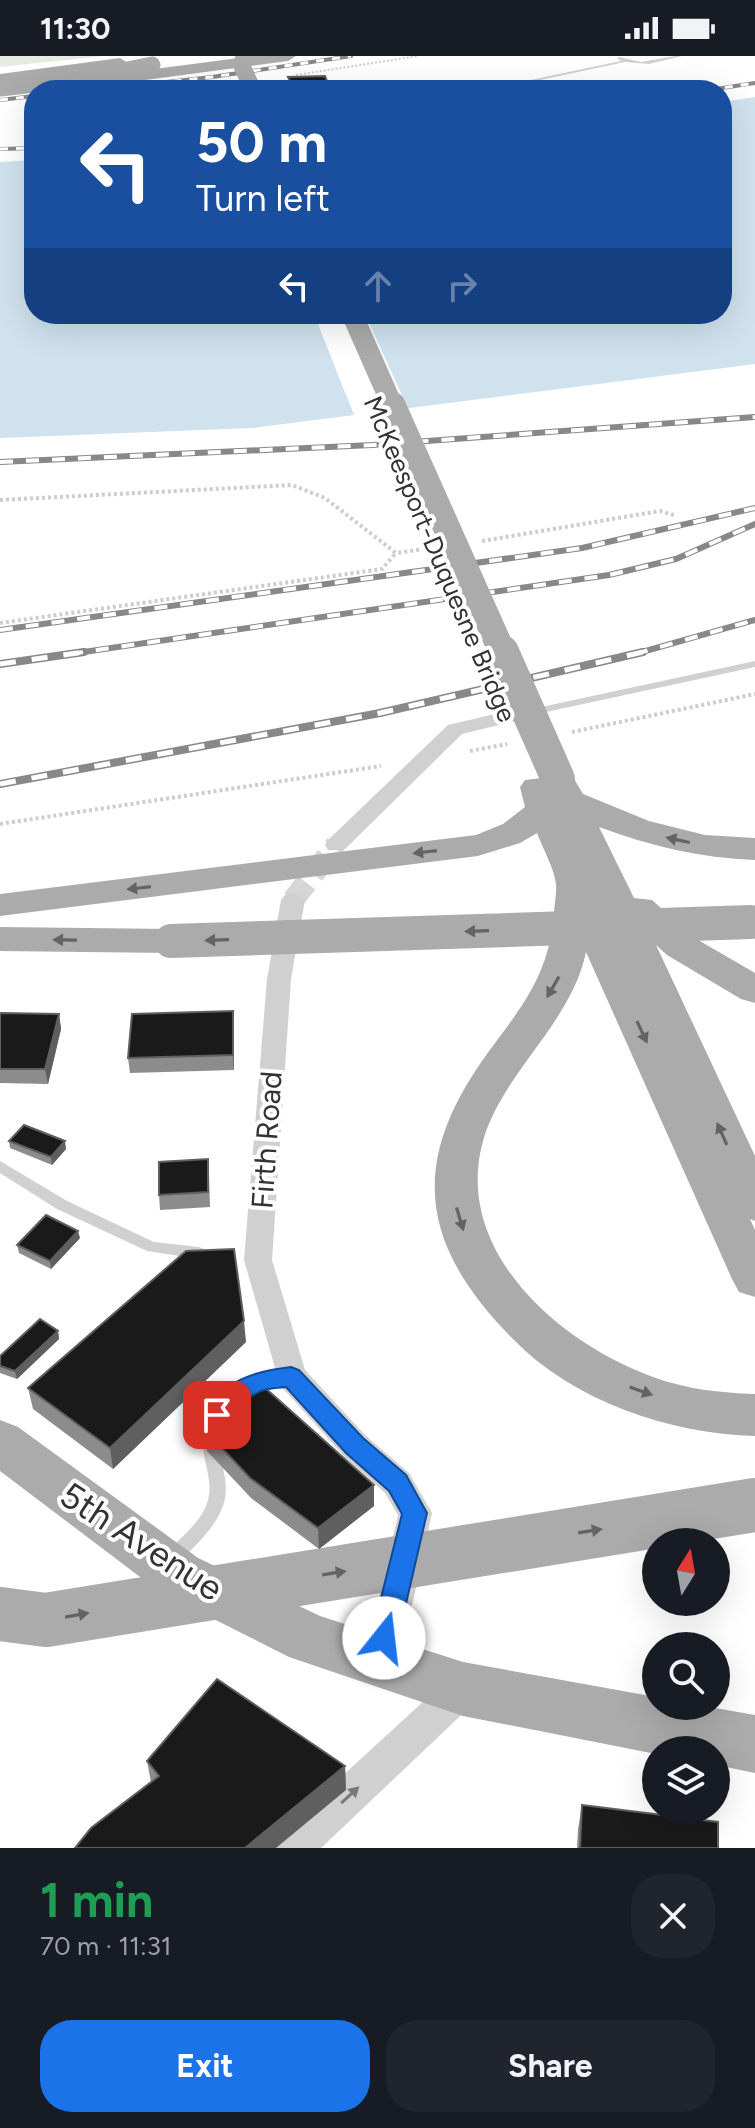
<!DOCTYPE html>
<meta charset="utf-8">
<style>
body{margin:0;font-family:Figtree,sans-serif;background:#20242c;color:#f1f3f6;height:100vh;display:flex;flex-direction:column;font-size:30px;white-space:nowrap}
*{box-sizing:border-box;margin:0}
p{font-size:26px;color:#9ea1a6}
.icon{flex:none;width:44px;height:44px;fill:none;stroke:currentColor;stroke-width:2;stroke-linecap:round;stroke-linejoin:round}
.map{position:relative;height:1792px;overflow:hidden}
.panel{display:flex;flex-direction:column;background:#171b24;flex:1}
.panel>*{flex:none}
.top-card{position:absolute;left:24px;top:24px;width:708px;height:244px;border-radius:32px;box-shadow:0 8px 32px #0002;background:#1a4fa0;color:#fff;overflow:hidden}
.needle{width:52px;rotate:11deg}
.fabs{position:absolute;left:642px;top:1472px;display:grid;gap:16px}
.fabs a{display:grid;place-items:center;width:88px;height:88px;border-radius:50%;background:#171b24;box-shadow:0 8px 32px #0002;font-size:40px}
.pin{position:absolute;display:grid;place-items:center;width:68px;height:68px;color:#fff;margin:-34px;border-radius:16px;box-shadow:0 4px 12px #0006}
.me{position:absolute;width:88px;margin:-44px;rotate:16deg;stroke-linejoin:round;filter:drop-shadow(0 0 6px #0008)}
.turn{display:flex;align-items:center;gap:28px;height:168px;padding:0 40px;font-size:36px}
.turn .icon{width:104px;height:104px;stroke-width:2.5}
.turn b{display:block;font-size:56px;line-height:68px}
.lanes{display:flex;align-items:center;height:76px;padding:0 40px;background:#0003;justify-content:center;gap:40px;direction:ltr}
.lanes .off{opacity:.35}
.round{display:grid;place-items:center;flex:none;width:84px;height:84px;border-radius:32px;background:#20242c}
.summary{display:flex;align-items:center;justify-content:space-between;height:136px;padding:0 40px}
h1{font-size:48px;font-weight:700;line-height:60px;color:#1e9e55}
.button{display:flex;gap:16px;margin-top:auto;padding:16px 40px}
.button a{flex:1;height:92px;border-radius:32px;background:#1a73e8;color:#fff;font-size:32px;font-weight:700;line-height:92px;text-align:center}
.button a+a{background:#20242c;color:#f1f3f6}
.status{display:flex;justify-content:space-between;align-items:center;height:56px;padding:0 40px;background:#171b24;direction:ltr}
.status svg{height:22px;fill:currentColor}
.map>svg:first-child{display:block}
</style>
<div class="status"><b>11:30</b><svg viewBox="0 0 49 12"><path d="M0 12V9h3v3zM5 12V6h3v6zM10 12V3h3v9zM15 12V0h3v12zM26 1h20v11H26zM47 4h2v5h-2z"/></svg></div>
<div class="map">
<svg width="755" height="1792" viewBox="0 0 755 1792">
<rect width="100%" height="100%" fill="#fff"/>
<path fill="#e6ecdf" d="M0,0H104L0,11Z"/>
<path fill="#cfe2ee" d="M755,41V308L252,372L0,382V106L34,104V258H722V46Z"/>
<path fill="#fff" d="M314,258H365L410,357L356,364Z"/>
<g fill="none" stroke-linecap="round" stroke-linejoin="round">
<path stroke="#d6d6d6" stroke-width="22" stroke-dasharray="22 11" stroke-linecap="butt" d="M293,844L336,789"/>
<path stroke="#cdcdcd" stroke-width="2" stroke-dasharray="2 2" stroke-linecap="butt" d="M296,19L418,0"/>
<path stroke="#cdcdcd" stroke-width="4" stroke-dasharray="3 3" stroke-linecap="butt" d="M0,444L292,429L325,442L396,497L425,493
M482,485L660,455L677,460
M0,567L382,513L396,497
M572,676L755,638
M470,695L507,688
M0,768L381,710"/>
<path fill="#d0d0d0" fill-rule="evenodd" d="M675,0H682L649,8L625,6L493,34H483L621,5L617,2L619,1L641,6Z
M755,605V611L532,659L527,656L532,653Z
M0,1105L67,1145L154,1186L199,1191L204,1193L206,1197L204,1201L199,1203L147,1195L57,1153L0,1117Z
M291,1314L296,1316L299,1320L296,1324C287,1328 276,1327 266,1330C237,1339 216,1363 220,1394C222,1411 228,1426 225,1443C219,1469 196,1489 178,1507L172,1510L166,1507L164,1502L166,1497C180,1482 203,1465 208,1444C213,1426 204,1408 203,1390C202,1340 249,1318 291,1314Z"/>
<path fill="#d0d0d0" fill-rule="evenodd" d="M521,652L531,658L528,662L462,678L344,794H328L325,789L328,784L448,669Z
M293,837L301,839L305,844L291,923L272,1204L305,1314L366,1380L409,1417L432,1457C420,1510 412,1566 390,1617L377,1622L364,1617L359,1605L375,1559L398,1459L385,1437L344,1400L280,1329L244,1204L267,923L281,844L285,839Z
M463,1616L476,1621L481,1633L476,1645L321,1792H274L279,1778L450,1621Z"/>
<path fill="#ababab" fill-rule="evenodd" d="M254,0H296L288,5L93,31L85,26L93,21Z
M120,2L128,7L125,10L0,28V18Z
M558,713L570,716L583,738L649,765L705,779L755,782V804C701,802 650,790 599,771L634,842L652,844L693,881L755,917V947L741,943L667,899L656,889L755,1100V1165L750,1163L755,1174V1241L739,1236L732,1223L586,896C572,963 513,1008 488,1070C443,1186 554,1285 653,1321C686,1333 720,1337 755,1338V1380C670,1378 573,1345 513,1283C420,1189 408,1107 487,998C522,950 548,921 554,859C554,849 557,838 556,828C554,812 543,793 537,777L520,787L478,800L0,860V838L476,779L503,768L525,751L520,731L525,724L542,722L546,716Z
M0,871L171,873L184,876L190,885L184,894L171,897L0,895Z
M0,1364L18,1371L198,1502L320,1560L463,1606L656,1641V1650H704L755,1659V1717L716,1709V1694H656V1698L463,1660L289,1601L160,1536L0,1415Z"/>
<g stroke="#888" stroke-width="4">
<path id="rail-far2" d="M94,34L212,21L351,0
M709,34L755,27
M0,44L34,40
M0,93L34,92"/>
</g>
<g stroke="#888" stroke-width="6">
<path id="rail-far1" d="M0,406L372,389L755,361
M0,574L582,492L755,452
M70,598L609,519L676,503L755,468
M635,598L755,564"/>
</g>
<g stroke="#888" stroke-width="8">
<path id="rail" d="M0,608L84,596
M0,728L380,657L643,596"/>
</g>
<use href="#rail-far2" stroke="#fff" stroke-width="3" stroke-dasharray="8" stroke-linecap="butt"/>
<use href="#rail-far1" stroke="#fff" stroke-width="4" stroke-dasharray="13" stroke-linecap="butt"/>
<use href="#rail" stroke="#fff" stroke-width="5" stroke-dasharray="16" stroke-linecap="butt"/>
<path stroke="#ababab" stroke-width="17" d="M245,0L241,8L253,34
M0,32L87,22L152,9"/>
<path stroke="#ababab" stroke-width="21" d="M352,258L393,351"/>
<path stroke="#ababab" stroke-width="27" d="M392,349L503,598"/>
<path stroke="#ababab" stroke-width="34" d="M502,596L558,723
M171,885L751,866"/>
<path stroke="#ababab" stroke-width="54" d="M0,1558L46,1564L755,1449"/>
</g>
<path fill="#8c8c8c" d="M288,21L327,25V34H290L288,30Z
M0,957L59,958L61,973L48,1028L0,1027Z
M234,970V1014L130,1017L128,1002Z
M9,1085L66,1093L52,1109L10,1092Z
M209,1118L210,1151L160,1154L159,1139Z
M80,1182L51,1213L19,1197L17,1189Z
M58,1275L59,1283L17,1323L0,1317V1300Z
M246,1286L113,1413L33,1353L28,1332Z
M205,1374L374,1429V1450L319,1493L251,1442L207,1395Z
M147,1705L345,1710L346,1734L151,1726Z
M582,1749L718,1792H577L578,1773Z"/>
<path fill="#5f5f5f" d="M233,955L234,970V1014L233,999Z
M59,958L61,973L48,1028L45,1013Z
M65,1085L66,1093L52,1109L51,1101Z
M78,1175L80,1182L51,1213L50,1205Z
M244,1265L246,1286L113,1413L110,1392Z
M58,1275L59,1283L17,1323L15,1315Z
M374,1429V1450L319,1493L318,1472Z
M345,1710L346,1734L276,1792H245Z"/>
<path fill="#1a1a1a" stroke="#5f5f5f" stroke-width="2" d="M325,20L327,25L291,27L288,21Z
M233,955V999L128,1002L132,958Z
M0,957L59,958L45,1013H0Z
M24,1069L65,1085L51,1101L9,1085Z
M208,1103V1136L159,1139V1106Z
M46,1159L78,1175L50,1205L17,1189Z
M234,1193L244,1265L110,1392L28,1332L186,1195Z
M40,1263L58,1275L15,1315L0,1310V1300Z
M263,1330L374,1429L318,1472L250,1422L205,1374Z
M217,1623L345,1710L245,1792H75L91,1772L159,1720L147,1705Z
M582,1749L718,1766V1792H580Z"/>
<defs><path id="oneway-solid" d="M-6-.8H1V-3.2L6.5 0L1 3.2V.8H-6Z" transform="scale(2)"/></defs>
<g fill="#636363">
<use href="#oneway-solid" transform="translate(678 784) rotate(-168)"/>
<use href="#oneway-solid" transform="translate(425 796) rotate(173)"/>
<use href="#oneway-solid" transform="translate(139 832) rotate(173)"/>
<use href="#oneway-solid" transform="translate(477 875) rotate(178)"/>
<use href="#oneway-solid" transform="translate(65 884) rotate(-179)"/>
<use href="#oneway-solid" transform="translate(217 884) rotate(178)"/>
<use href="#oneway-solid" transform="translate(553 931) rotate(120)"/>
<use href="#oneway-solid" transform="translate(642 976) rotate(65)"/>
<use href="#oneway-solid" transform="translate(722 1078) rotate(-114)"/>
<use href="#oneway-solid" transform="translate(460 1163) rotate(73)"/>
<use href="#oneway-solid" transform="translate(641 1335) rotate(19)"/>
<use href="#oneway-solid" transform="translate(590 1475) rotate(-9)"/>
<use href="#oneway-solid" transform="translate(334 1517) rotate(-9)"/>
<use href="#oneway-solid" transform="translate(77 1559) rotate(-10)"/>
</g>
<use fill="#7a7a7a" href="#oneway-solid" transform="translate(350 1739) rotate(-43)"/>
<path fill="#1a73e8" stroke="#114b97" stroke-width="2" d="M291,1311L299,1314L363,1382L406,1419L427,1457L398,1582L394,1591L384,1594L375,1591L371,1582L402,1458L389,1435L346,1397L286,1331C275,1332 264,1332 255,1338C238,1347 230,1374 209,1366L205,1359C222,1324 256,1315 291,1311Z"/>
<g text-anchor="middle" stroke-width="8" stroke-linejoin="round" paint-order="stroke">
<g font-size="26" fill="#333" stroke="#fff">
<text transform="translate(440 503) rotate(67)" y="9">McKeesport-Duquesne Bridge</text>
</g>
<g font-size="30" fill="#333" stroke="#fff">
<text transform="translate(267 1084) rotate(-86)" y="10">Firth Road</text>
</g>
<g font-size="36" fill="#333" stroke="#fff">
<text transform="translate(142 1485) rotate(33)" y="13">5th Avenue</text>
</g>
</g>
</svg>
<div class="fabs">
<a><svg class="needle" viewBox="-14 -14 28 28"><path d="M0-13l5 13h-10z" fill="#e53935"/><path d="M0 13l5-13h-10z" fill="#9ea1a6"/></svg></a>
<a><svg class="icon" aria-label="search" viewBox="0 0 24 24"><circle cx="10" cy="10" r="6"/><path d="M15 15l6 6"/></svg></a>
<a><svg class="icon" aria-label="layers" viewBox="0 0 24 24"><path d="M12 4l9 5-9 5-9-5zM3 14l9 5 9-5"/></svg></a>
</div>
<div class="pin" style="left:217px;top:1359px;background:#d93025"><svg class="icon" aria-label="arrive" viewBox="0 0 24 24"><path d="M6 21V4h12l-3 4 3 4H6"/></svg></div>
<svg class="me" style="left:384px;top:1582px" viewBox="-20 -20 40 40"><circle r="19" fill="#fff"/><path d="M0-13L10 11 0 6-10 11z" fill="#1a73e8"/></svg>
<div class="top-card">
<div class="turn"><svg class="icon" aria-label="left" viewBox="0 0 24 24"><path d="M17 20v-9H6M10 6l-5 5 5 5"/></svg><div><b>50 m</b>Turn left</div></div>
<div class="lanes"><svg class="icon" aria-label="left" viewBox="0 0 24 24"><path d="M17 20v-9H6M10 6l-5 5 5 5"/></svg><svg class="icon off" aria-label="ahead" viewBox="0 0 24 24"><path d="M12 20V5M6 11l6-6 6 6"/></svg><svg class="icon off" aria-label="right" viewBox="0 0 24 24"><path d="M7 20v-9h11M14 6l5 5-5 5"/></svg></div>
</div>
</div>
<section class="panel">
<div class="summary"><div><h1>1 min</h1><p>70 m · 11:31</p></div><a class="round"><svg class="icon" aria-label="close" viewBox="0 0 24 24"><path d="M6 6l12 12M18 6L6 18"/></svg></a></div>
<div class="button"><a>Exit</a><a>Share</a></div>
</section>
